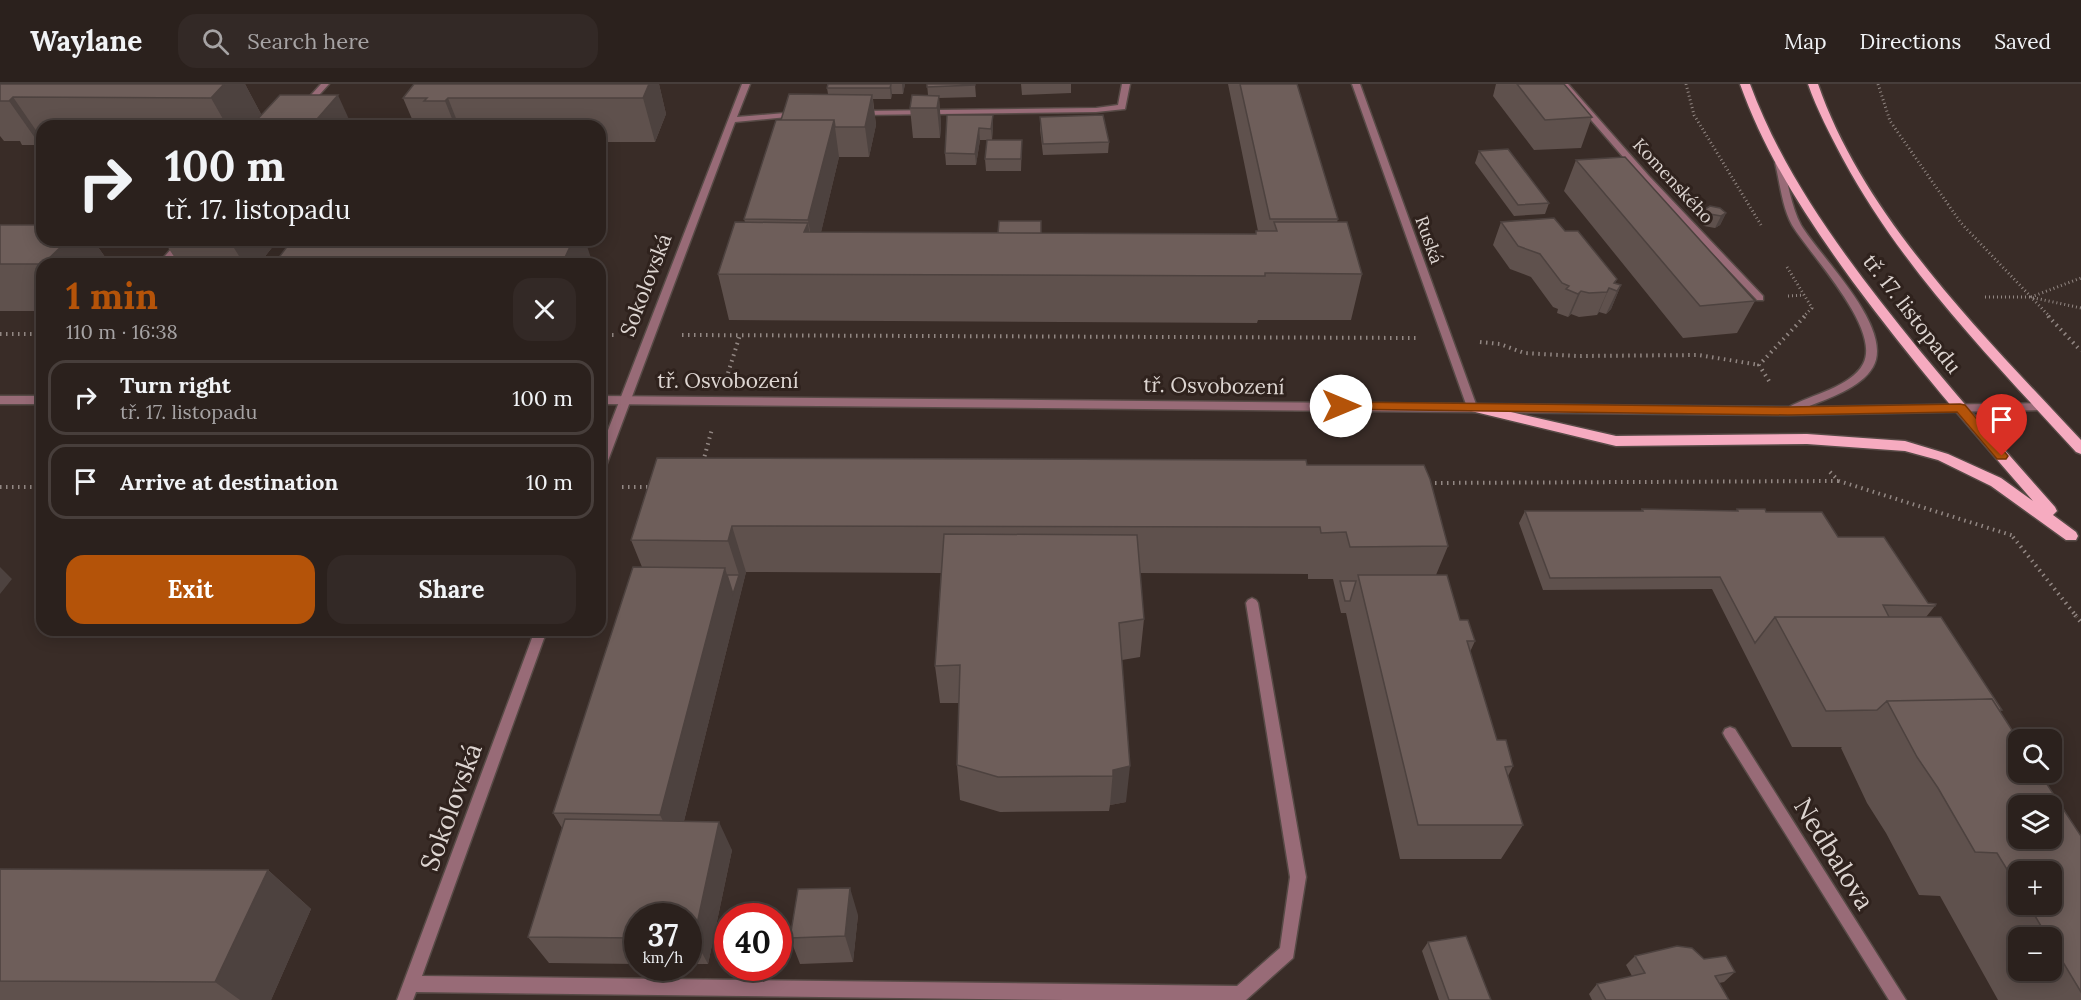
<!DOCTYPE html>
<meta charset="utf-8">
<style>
body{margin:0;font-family:Lora,serif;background:#332926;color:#f1f3f6;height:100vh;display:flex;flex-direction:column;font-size:22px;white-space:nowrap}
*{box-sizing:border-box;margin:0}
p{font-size:20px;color:#a6a3a4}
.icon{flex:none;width:33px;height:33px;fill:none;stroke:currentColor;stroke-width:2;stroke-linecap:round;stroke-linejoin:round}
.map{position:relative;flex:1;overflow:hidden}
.panel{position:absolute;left:36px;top:174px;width:570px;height:378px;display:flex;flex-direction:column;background:#2b211d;border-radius:18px;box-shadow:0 3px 15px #0003,0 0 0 2px #473e3b}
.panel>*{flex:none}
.banner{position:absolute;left:36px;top:36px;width:570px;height:126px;border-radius:18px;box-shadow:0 3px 15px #0003,0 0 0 2px #473e3b;background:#2b211d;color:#f1f3f6;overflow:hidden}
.buttons{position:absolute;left:2008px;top:645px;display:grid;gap:12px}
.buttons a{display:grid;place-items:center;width:54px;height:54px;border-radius:12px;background:#2b211d;box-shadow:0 3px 15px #0003,0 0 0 2px #473e3b;font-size:30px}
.speed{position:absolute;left:624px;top:819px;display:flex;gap:12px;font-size:30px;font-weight:700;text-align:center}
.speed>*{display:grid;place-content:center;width:78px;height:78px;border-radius:50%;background:#2b211d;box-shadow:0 3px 15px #0003,0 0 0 2px #473e3b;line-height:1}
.speed small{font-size:15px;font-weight:400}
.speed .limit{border:9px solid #d22;background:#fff;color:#111}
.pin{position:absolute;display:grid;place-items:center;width:51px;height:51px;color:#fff;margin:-62px -26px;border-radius:50% 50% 50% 0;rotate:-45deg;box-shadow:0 0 6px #0007}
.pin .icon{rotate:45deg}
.me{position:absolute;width:66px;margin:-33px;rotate:90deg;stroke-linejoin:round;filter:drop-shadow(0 0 4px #0008)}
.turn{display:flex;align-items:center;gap:21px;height:126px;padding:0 30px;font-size:27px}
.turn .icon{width:78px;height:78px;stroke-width:2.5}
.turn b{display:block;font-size:42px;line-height:51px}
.round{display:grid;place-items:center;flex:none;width:63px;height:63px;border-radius:18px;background:#332926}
.headline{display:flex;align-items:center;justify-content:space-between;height:102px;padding:0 30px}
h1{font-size:36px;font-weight:700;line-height:45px;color:#b45309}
.button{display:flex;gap:12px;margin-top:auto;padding:12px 30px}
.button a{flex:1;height:69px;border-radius:18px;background:#b45309;color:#fff;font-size:24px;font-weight:700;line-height:69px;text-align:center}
.button a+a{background:#332926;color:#f1f3f6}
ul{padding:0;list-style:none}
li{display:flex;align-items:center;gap:18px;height:75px;margin:0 12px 9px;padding:0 18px;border:3px solid #473e3b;border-radius:18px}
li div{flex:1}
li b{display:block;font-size:22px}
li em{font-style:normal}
header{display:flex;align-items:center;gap:36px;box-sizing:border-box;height:84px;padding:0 30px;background:#2b211d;border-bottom:2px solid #473e3b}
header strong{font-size:28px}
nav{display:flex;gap:33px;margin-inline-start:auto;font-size:21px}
.search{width:420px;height:54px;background:#332926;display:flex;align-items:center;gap:15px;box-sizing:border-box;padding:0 21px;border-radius:18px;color:#a6a3a4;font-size:22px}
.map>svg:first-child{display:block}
</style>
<header>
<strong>Waylane</strong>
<div class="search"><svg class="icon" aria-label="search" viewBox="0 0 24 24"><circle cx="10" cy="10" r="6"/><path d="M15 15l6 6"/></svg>Search here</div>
<nav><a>Map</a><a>Directions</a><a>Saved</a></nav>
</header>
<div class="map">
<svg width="2081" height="916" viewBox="0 0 2081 916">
<rect width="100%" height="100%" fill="#392c27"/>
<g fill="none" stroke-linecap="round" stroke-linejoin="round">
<g stroke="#574a46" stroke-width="3">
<path id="service" d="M321,0H329L291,42H283Z
M179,156H189L168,180H158Z"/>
</g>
<g stroke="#574a46" stroke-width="3">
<path id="minor" d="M742,0H750L737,33L797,28L801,30L797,32L735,38L606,382L600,386V367Z
M1122,0H1130L1125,25L1096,28L860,31L856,29L860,27L1096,24L1118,21Z
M1352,0H1360L1477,323L1476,326H1468L1467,323Z
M1560,0H1568L1649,92L1763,212V216H1757L1643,96Z
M1252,514L1256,516L1258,519L1306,793L1293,874L1246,916H1065L416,908L413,916H397L535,546H547L422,892L1237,902L1280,864L1290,793L1246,519L1248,516Z
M1730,643L1735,645L1906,916H1889L1725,653L1723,649L1725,645Z"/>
</g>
<g stroke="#574a46" stroke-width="3">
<path id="tertiary" d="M1779,76L1783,79C1788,99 1791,122 1801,141C1820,173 1895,244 1873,283C1861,304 1829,314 1807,323L2043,319L2047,320L2048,323L2047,326L1788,331L600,320V312L1789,323C1810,311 1851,303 1863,280C1882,245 1810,171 1792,141C1782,123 1780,99 1775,79Z
M0,312H42V320H0Z"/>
</g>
<g stroke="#574a46" stroke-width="3">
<path id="primary" d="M1740,0H1750C1780,81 1829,151 1881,218C1936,289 1996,356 2055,423L2057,427L2053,431L2076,448L2078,452L2076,456H2066L1991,402L1938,376L1905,367L1807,360L1616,362L1467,326L1465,323L1467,320L1472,319L1616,352L1807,350L1905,357L1948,370L2001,394L2033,417C1971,346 1909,274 1853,198C1808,136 1766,73 1740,0Z
M1808,0H1818C1864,134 1986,254 2081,356V370L2076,368C1992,276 1903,186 1843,75C1830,50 1817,26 1808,0Z"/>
</g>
<path stroke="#928783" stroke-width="3" stroke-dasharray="1 3" stroke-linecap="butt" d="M1686,0L1694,31L1761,141
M1878,0L1890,37L1961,139L2050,233
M1787,183L1812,224L1803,233
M1788,212L1804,211
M1985,213H2030L2081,224
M2031,213L2081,194"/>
<path stroke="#928783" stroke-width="4" stroke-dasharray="1.5 4.5" stroke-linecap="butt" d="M2048,232L2081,267
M0,250H42
M600,251H618
M682,251L1416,254
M1480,258L1500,260L1524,269L1577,272L1699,271L1759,281
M728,289L740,251
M1769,297L1759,281L1805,232
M703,378L712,345
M1830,388L1839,397L2014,452
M1429,399L1839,397
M0,403H42
M622,403H653
M2013,453L2077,533"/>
<path stroke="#928783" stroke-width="4.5" stroke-dasharray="1.5 5" stroke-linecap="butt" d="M2075,531L2081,538"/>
<use href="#service" fill="#986b77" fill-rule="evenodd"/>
<use href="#minor" fill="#986b77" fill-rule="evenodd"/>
<use href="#tertiary" fill="#986b77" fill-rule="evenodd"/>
<use href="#primary" fill="#f6abc0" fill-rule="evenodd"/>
</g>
<path fill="#5f514d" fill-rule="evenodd" d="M0,0H245L261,30L250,42H42V58L40,61H22L20,57H4L0,52Z
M659,0L666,30L655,58H600V42H415L403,14Z
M828,0H905L903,10H892L891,15H873L876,41L869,73H839L821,148L1256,150V147H1258L1228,0H1297L1338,135L1337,138L1362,190L1351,236H1258L1257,239L729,236L718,190L745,138L744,135L781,36L828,10L827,4Z
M927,0H975L976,13L939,14L941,42L940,54H913L910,24L928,11Z
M1021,0H1071V9L1022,11Z
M1496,0H1564L1592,33L1581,64L1534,66L1493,12Z
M947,31L993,43L992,56H1022L1021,87H986L985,75L987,56H980L976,81H946L945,69Z
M1040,33L1109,58L1108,69L1043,71L1040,45Z
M1479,67L1549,119L1545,130L1514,132L1475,79Z
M1576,76L1755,217L1737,249L1683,254L1564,107Z
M1705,125L1726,129L1720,141L1715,144L1704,142L1699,137Z
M1501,138L1565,147L1617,195L1615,199L1621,201L1611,225L1606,230L1599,228L1597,231L1579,233L1571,230L1568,233L1557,229L1558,225L1553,223L1531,193L1510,185L1493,161Z
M0,141L42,156H93L110,180H42V227H0Z
M163,156H278L259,180H179Z
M657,374L1307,381L1448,462L1436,491L1460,536L1475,557L1470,568L1497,656L1513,682L1508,692L1523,741L1501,775H1400L1346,529H1341L1333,495H1308V490L1140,489L1144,535L1140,573L1122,576L1126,718L1110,721L1109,727L1000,728L960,716L957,681L959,619H940L935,582L941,489L746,488L684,737L732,766L708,880H688V832H638V880L549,879L528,853L562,744L553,729L642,483L631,456Z
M1642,425L1736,427L1737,425L1766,428L1838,453L1928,519L1935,522L1926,533L2002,626L2000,628L2081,752V916H1998L1940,812L1919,811L1886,749L1867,719L1841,664L1842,663H1792L1712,505L1543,506L1519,439L1525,427H1641ZM2019,788L2052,820H2019ZM2019,854H2052V886H2019Z
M0,785L268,786L311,825L271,916H0Z
M858,831L853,878L800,880L790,854Z
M1428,858L1491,916H1439L1422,867Z
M1635,872L1704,875L1735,888L1724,898L1719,899L1729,916H1592L1589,910L1597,900L1632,892L1626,881Z"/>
<path fill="#4d423f" d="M224,0H245L261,30L250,42H227L211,14Z
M649,0H659L666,30L655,58L643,14Z
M891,0L892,10L891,15L890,4Z
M902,0H905L903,10Z
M338,11L352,42H311Z
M872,11L876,41L869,73L865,43Z
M939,12L941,42L940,54L937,24Z
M13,13L42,55V58L40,61L9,17Z
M448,14L459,42H455L445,17Z
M993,31V43L992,56L991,45Z
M834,36L839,73L817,165L818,174L813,190H812L804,148L808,139L813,173L814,171L808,136Z
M979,44L980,56L976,81L975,70Z
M1726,129L1720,141L1715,144L1721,132Z
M68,156H93L110,180H43Z
M229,156H278L259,180H244Z
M573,156H585L593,180H562Z
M1621,201L1611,225L1606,230L1617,207Z
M1609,204L1599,228L1597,231L1607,208Z
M1581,207L1571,230L1568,233L1578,210Z
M732,442L746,488L677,765L660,731L725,484L733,510L739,491L728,457Z
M0,483L12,495L0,510Z
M1130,682L1126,718L1110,721L1113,686Z
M719,738L732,766L708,880L694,854Z
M268,786L311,825L271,916H240L215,898Z
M850,804L858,831L853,878L845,852Z"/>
<path fill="#6e5e5a" stroke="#4d423f" stroke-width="1.5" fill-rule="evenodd" d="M0,0H224L211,14L13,13L9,17H0Z
M414,0H649L643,14H448L445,17H424L427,14H403Z
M828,0H891L890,4H827Z
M927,0H975V1L927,3Z
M1240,0H1297L1338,135H1270Z
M1517,0H1564L1592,33L1545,36Z
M789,10L872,11L865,43H835L834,36H781Z
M280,11H338L311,42H251Z
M912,11L939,12L937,24H910Z
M947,31H993L991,45L979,44L975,70L945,69Z
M1103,31L1109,58L1043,60L1040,33Z
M776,36H834L808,136L744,135Z
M987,56H1022L1021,75H985Z
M1508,65L1549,119L1518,121L1479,67Z
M1625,73L1755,217L1700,222L1576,76Z
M1710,122L1720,124L1726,129L1721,132L1710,130L1705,125Z
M1554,134L1565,147H1578L1617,195L1614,199L1621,201L1617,207L1609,204L1607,208L1589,209L1581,207L1578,210L1566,205L1569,202L1562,199L1540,170L1518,162L1501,138Z
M999,137H1041V149H998Z
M735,138L808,139L804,148L1256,150V147H1277L1274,138H1347L1362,190L1265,189V192L718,190Z
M0,141H42V156H68L43,180H0Z
M292,156H573L562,180H274Z
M657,374L1306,376L1307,381H1424L1430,395L1448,462L1350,463L1346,448L1321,449L1320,443L732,442L728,457L631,456Z
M1642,425L1738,427L1737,425H1765L1766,428H1822L1838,453H1884L1928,519L1936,520L1935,522L1883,521L1889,533H1775L1755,559L1720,493L1550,494L1525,427H1643Z
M944,450L1137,451L1144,535L1119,539L1130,682L1113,686V692L998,693L957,681L960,581L935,582Z
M633,483L725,484L660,731L553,729Z
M727,491H739L733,510Z
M1358,491H1447L1460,536H1468L1475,557H1467L1497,656H1506L1513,682L1505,683L1523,741H1418Z
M1340,497H1356L1350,517H1345Z
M1775,533H1941L2002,626H1999L1992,615L1887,617L1877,626L1826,627Z
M1992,615L2019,657V688H2039L2081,752V908L2052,860V854H2048L2028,820H2052V788H2019V805L1997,769L1975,768L1938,704L1917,673L1887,617ZM2019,722H2052V754H2019Z
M565,735L719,738L694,854H688V832H638V854L528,853Z
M0,785L268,786L215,898L0,897Z
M850,804L845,852L790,854L798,805Z
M1466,852L1491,916H1449L1428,858Z
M1677,862L1692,864L1704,875L1726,872L1735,888L1715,892L1729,916H1606L1597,900L1645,889L1635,872Z"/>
<path fill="#b45309" stroke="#753606" stroke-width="1.5" d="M1341,318L1788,323L1960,320L1965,321L2008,372L2006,375H1997L1957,328L1788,331L1336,325L1335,322Z"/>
<g text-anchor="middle" stroke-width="6" stroke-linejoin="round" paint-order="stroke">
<g font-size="18" fill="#ddd5d1" stroke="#2f221d">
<text transform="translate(1673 97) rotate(47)" y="6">Komenského</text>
<text transform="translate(1429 156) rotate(70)" y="6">Ruská</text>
</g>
<g font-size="21" fill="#ddd5d1" stroke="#2f221d">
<text transform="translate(646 201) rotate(-69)" y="7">Sokolovská</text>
<text transform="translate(1912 230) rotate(52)" y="7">tř. 17. listopadu</text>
<text x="728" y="304">tř. Osvobození</text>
<text transform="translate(1214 302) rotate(1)" y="7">tř. Osvobození</text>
</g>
<g font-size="26" fill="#ddd5d1" stroke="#2f221d">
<text transform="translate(451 723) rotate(-70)" y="9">Sokolovská</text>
<text transform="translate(1834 770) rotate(58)" y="9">Nedbalova</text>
</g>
</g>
</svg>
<div class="buttons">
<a><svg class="icon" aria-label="search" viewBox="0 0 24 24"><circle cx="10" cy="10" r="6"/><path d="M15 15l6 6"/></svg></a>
<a><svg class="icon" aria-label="layers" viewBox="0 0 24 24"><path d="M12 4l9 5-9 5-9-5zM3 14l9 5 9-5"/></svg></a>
<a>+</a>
<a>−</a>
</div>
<div class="speed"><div>37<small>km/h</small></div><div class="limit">40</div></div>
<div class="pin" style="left:2002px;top:372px;background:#d93025"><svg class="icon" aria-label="arrive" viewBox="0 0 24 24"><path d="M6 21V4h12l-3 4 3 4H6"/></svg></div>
<svg class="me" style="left:1341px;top:322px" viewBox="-20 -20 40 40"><circle r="19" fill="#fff"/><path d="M0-13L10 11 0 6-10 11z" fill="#b45309"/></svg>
<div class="banner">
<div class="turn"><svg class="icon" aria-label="right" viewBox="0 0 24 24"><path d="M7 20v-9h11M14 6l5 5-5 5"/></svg><div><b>100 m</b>tř. 17. listopadu</div></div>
</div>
<section class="panel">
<div class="headline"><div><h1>1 min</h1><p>110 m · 16:38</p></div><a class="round"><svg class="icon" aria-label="close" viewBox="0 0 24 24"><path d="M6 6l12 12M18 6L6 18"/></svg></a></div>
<ul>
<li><svg class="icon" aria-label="right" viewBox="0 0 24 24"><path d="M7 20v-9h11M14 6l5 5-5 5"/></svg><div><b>Turn right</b><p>tř. 17. listopadu</p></div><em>100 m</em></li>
<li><svg class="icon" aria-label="arrive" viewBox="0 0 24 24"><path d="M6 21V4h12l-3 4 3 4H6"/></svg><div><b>Arrive at destination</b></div><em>10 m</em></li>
</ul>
<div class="button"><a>Exit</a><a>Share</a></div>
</section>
</div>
